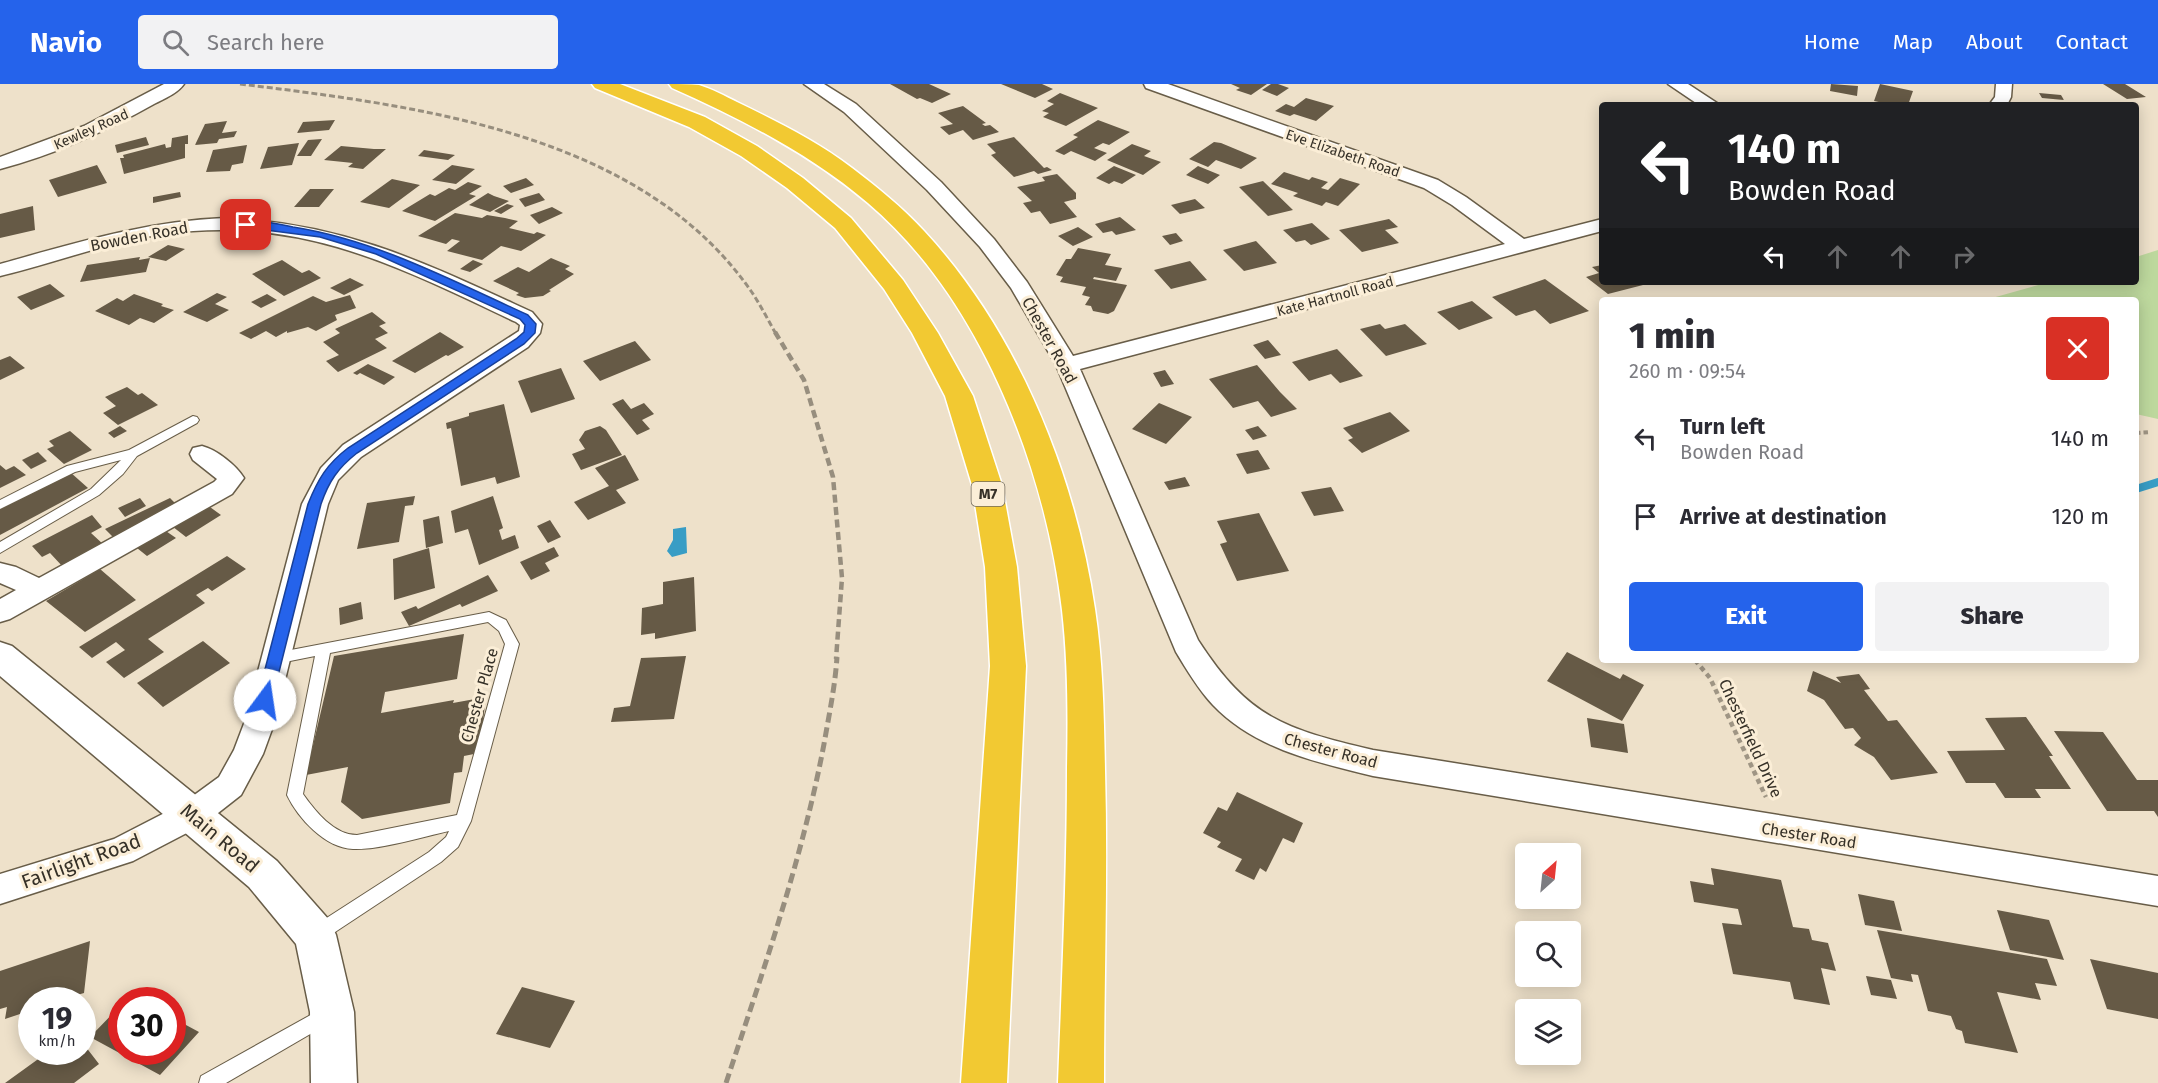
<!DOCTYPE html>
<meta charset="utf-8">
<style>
body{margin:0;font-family:"Fira Sans",sans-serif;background:#f2f2f3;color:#2b2b33;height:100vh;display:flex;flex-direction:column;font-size:22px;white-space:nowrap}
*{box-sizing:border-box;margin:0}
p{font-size:20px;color:#7c7c81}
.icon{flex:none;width:33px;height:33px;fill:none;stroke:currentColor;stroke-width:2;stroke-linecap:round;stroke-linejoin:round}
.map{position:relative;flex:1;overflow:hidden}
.side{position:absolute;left:1599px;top:213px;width:540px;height:366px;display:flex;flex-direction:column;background:#fff;border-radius:6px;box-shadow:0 3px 15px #0003}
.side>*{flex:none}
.guide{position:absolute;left:1599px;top:18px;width:540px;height:183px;border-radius:6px;box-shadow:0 3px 15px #0003;background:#202124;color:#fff;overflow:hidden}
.needle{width:39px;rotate:27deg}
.tools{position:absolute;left:1515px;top:759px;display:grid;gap:12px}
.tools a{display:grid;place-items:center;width:66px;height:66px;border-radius:6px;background:#fff;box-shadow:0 3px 15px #0003;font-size:30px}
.speed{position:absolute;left:18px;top:903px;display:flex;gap:12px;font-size:30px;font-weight:700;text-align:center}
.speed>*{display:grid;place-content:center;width:78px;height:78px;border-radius:50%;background:#fff;box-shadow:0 3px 15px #0003;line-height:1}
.speed small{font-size:15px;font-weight:400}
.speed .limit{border:9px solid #d22;background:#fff;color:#111}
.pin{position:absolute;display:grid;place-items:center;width:51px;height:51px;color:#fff;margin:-26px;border-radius:12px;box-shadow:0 3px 9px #0006}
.me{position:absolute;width:66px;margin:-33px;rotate:14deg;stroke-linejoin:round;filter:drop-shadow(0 0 4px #0008)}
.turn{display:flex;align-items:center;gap:21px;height:126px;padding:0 30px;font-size:27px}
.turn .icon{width:78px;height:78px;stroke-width:2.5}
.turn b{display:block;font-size:42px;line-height:51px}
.lanes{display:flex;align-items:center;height:57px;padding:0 30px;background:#0003;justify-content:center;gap:30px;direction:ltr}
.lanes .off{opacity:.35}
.round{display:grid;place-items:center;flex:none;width:63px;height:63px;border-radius:6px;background:#f2f2f3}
.headline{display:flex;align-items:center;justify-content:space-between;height:102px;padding:0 30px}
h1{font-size:36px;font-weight:800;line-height:45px}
.button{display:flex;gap:12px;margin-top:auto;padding:12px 30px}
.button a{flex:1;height:69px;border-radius:6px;background:#2563eb;color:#fff;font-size:24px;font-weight:800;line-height:69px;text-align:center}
.button a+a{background:#f2f2f3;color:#2b2b33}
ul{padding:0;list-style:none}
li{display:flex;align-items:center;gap:18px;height:78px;padding:0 30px}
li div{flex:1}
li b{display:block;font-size:22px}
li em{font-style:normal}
header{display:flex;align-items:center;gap:36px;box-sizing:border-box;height:84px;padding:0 30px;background:#2563eb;color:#fff}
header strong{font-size:28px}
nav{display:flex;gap:33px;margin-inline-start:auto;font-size:21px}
.search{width:420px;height:54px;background:#f2f2f3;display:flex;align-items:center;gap:15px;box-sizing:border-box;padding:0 21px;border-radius:6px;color:#7c7c81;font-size:22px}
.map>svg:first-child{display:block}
</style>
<header>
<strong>Navio</strong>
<div class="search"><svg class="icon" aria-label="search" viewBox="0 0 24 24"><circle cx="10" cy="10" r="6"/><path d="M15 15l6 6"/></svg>Search here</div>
<nav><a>Home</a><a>Map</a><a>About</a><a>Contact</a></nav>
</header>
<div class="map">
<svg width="2158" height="999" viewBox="0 0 2158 999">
<rect width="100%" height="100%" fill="#eee1ca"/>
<path fill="#bdd89d" d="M2158,166V335L2136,330V216H1985L2049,198H2136V173Z"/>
<path fill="#389dc5" d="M686,443L687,469L672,473L667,467L673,456V445Z"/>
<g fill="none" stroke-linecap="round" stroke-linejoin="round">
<path stroke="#389dc5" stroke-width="8" d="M2136,405L2158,398"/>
</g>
<path fill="#665a46" d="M890,0H929L951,10L932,19L920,14L917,15Z
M1001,0H1042L1053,5L1035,14Z
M1231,0H1267L1251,11L1236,6L1240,4Z
M1271,0H1278L1289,4L1277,12L1262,6Z
M1831,0L1858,2L1857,12L1830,7Z
M1880,0L1913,7L1908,21H1893L1874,17Z
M2103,0H2125L2146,13L2127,15Z
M1060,9L1098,24L1066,42L1043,33L1049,29L1042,27L1054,20L1047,17Z
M2039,9L2061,11L2064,16L2042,14Z
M1306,14L1334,22L1316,37L1294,30L1290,32L1275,27L1286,20L1294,23Z
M963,22L986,39L982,40L985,42L990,41L999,48L973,56L963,46L949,51L940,43L953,40L938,29Z
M335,36L329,46L297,49L303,38Z
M1098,36L1130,48L1109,61L1103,59L1094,64L1107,69L1095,77L1071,67L1064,71L1055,67L1078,53L1073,51Z
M227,37L222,49L237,47L234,53L219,55L217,59L195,61L205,40Z
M188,51V60H185V74L124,90L120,74H124L123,71L165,60L166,64L171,63L172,54Z
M146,53L149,61L117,69L115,61Z
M1014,53L1044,84L1047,83L1052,86L1038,90L1034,87L1014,93L991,71L996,69L987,60Z
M322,55L311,72H297L308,56Z
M1214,58L1221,59L1257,74L1241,85L1216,76L1208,83L1189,75Z
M299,59L292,81L260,85L268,63Z
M1132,60L1151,67L1144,72L1161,78L1143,91L1107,76Z
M247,61L243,79L232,81L230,87L206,88L213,66Z
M341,62L374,65H386L363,85L348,83L353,79L324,76Z
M424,66L455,71L448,76L418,72Z
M97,81L107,99L58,113L49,96Z
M452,81L475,85L456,100L432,96Z
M1114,82L1136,91L1122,100L1114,97L1109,100L1096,94Z
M1198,82L1220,91L1208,100L1186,91Z
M1284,88L1309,96L1312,93L1328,98L1321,104L1328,106L1340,94L1360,100L1338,122L1326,118L1322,122L1293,112L1298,109L1271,100Z
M1057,90L1076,109V115L1064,118L1077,133L1050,140L1040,127L1031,129L1023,119L1032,117L1017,103L1045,97L1042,93Z
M526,94L534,101L511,109L503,102Z
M392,95L420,101L389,124L360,118Z
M1263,97L1293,126L1268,132L1239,103Z
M468,98L482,102L469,110L476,112L435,137L402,127L430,110L435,112L449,104L455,106Z
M310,105H334L319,123H294Z
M180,108L181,113L153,119V113Z
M488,109L494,112L509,117L490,128L469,121Z
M539,109L545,116L525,123L519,115Z
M1195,115L1205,124L1180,130L1171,121Z
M507,120L514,122L501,130L494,127Z
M33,122L35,146L0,154V130Z
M552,123L563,129L539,140L530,131Z
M455,129L482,134L487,131L505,134L518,137L509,144L534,150L537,148L546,151L521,167L501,162L482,176L447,167L460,157L452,155L446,160L418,152Z
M1120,133L1136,146L1116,151L1112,147L1103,149L1095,140Z
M1389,135L1398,143L1385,146L1399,159L1362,168L1339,146Z
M1312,139L1330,155L1311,161L1305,156L1296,158L1283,146Z
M1078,143L1093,153L1073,162L1058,152Z
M1176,149L1183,157L1170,161L1162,152Z
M1256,157L1277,179L1244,187L1223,166Z
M168,161L185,165L166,177L148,173Z
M1078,164L1111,170L1105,181L1122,184L1116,197L1094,193L1093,195L1127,201L1114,227L1108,230L1093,227L1091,222L1085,221L1090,213L1082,211L1086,203L1060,198L1063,193L1056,191L1066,175H1071Z
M140,173L139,176L150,174L146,188L80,198L87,181Z
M551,174L570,182L565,185L574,190L549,206L551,207L543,212L525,214L516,211L519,209L493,197L518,183L529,188Z
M282,176L302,189L309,186L321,194L284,212L252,190Z
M473,176L483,180L470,188L460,185Z
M1190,177L1207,196L1171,205L1154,186Z
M1602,181V198H1640L1643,201L1608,210L1586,193L1599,189L1592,183Z
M350,194L364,201L344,211L330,204Z
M1545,195L1589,227L1550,240L1535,226L1516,232L1492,213Z
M50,200L65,212L31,226L17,213Z
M217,209L227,213L215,220L229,226L207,238L183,228Z
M134,210L163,220L161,222L174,226L154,239L140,234L129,241L95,227L117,214L123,217Z
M267,210L277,216L261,224L251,218Z
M350,211L356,224L335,231L337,236L316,247L308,243L287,249V247L276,253L266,247L251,255L239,249L313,212L326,218Z
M1472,217L1493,234L1459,246L1437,228Z
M372,228L386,239L379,242L388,249L375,255L387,264L338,288L326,277L339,271L323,258L340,249L335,245Z
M1380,240L1385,245L1405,240L1427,260L1386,272L1360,245Z
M440,248L464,263L448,272L446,271L415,289L392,277Z
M1268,256L1281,271L1265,275L1253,261Z
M635,257L651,276L600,297L583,277Z
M1337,265L1363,292L1340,299L1331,290L1309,297L1292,278Z
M10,272L25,284L0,296V276Z
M368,280L395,293L384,301L360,289L357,291L353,289Z
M1257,281L1280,308L1297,325L1271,333L1258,317L1233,324L1209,295Z
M561,284L575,315L531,329L518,297Z
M1165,286L1174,300L1161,303L1153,289Z
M127,303L138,311L142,309L158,321L118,341L103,329L116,322L105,313Z
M623,315L631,325L644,319L654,330L642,336L650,345L637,351L612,320Z
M1159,319L1192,333L1166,360L1132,345Z
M504,320L520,393L497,400L495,393L461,402L451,344L447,345L446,339L469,332V329Z
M1390,328L1410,347L1362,369L1348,356L1353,354L1343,344Z
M120,342L127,347L114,354L108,349Z
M600,342L606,346L622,371L581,386L572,370L585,365L579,356L585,347Z
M1258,342L1267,352L1253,356L1245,346Z
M70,347L92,366L64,380L47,365L54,362L49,357Z
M1258,366L1270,385L1247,390L1236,370Z
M38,368L47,377L31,385L22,376Z
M625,371L639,396L616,406L626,419L588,436L574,418L609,402L595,384Z
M0,381L6,386L14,382L26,391L0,404Z
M70,388L88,404L0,451V424Z
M1185,393L1190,402L1169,406L1164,398Z
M1331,403L1344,427L1314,432L1301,408Z
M415,412L413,421L405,422L399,458L357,465L367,419Z
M493,412L503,444L499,446L502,456L515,451L519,464L479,481L468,445L455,449L451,427Z
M140,414L146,422L125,433L118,424Z
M170,414L180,424L118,458L105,445Z
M203,418L221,431L186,453L168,439Z
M1259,429L1289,487L1237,497L1220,460L1227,458L1217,437Z
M92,431L102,443L91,449L104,461L63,483L50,469L42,473L32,462Z
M439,432L443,459L426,464L423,436Z
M550,436L561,453L548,459L537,442Z
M160,443L176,454L147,472L132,460Z
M554,463L559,472L545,479L550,487L531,496L520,478Z
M429,464L435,504L394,516L393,475Z
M227,472L246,485L212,507L208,504L196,511L205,519L148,555L164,568L124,594L106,578L125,566L116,558L92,574L79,563Z
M100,485L136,516L85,548L46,517Z
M488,491L498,507L462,523L460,520L409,542L401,528L416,522L418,525Z
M694,493L696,547L655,555V549L641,551L642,524L663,520V498Z
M361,518L363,535L340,541L339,524Z
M464,550L457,595L385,608L381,629L454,616L453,619L486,613L479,669L464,672L462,688L454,689L450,719L362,735L341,718L348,683L306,691L334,572Z
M203,557L230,579L163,623L137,599Z
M1567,568L1620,595L1623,590L1644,601L1622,637L1547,597Z
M686,572L674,635L611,638L614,624L630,622L641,574Z
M1813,587L1841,599L1836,593L1859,590L1870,605L1864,606L1888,637L1897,636L1938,689L1891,696L1874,673L1854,661L1861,654L1853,644L1845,645L1824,616L1807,607Z
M2026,633L2053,672H2049L2071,705H2035L2041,714H2005L1995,699H1966L1947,667L2005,666L1985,634Z
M1587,634L1624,640L1628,669L1591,663Z
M2054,647L2103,648L2137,696H2158V733L2154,727H2107Z
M1237,708L1303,739L1294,759L1283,754L1266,788L1260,784L1254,796L1235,787L1242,775L1217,763L1221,758L1203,749L1218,723L1227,727Z
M1711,784L1781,796L1793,843L1809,845L1812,856L1828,859L1836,887L1821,884L1830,921L1794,915L1790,898L1733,890L1722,839L1742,841L1738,825L1694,818L1690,797L1714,801Z
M1858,810L1894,817L1902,847L1865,841Z
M1997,826L2049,836L2064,876L2010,866Z
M1877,846L2047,875L2057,902L2035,899L2041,916L1997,908L2018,969L1965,959L1962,947L1956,945L1951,932L1928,927L1918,891L1911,890L1913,898L1891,894Z
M90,857L84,909L60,916H32V926L5,935L7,923L0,925V887Z
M2090,875L2158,889V935L2107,925Z
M1866,892L1891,896L1897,915L1871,911Z
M522,903L575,917L550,964L496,950Z
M134,908L151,916H125Z
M122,920V968H172V928L177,930L173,934L199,948L160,991L90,953Z
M82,958L99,980L74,999H5L48,968H82Z"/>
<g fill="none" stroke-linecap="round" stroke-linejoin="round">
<g stroke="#685d48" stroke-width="2">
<path id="lane" d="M193,332L197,333L199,336L197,339L137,372L123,390L99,411L0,469V458L91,405L121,376L75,388L0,425V416L67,382L129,366Z
M489,528L506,536L519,560L471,737L458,763L441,778L323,856L317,858L311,856L308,850L311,844L429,768L446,753L449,747C422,753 380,766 353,765C325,764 298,734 287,711L315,572L275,580L270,578L268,574L270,570ZM488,538L499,547L505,560L457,731L357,751C334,751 315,727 303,710L330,569Z
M325,923L331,926L334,932L331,938L226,999H199L201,992Z"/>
</g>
<g stroke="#685d48" stroke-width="3">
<path id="street" d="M164,0H184C178,9 164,15 154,20C106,47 54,71 0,85V73L84,42Z
M804,0H824L856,20L941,98L994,155L1027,198L1073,272L1505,160L1452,121L1424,104L1146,4L1144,0H1168L1438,96L1466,113L1524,155L1602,135V147L1080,285L1198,556C1249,635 1285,645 1373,666L2158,792V822L1373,692C1316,678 1255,665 1213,621C1198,605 1187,586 1176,568L1056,281L1011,204L980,163L927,106L844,28Z
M1668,0H1688L1720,21H1699Z
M1996,0H2012L2011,13L2007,21H1989L1995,13Z
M225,134C345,139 425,179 532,228L542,240L540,249L528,263L361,373L338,396L328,420L275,637L263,670L241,711L204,740L133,777L0,820V790L114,755L182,720L219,693L234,666L245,637L302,420L321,384L343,361L519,247L520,241L516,238C397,182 301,131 164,150C107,158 55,179 0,192V180C75,159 147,137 225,134Z
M202,362C217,366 236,381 244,394L232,410L10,535L0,538V515L16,506L0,499V479L16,483L39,494L214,398L217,395L193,376L190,370L193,364Z"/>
</g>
<g stroke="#685d48" stroke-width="3">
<path id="secondary" d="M0,558L12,562L277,777L330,837L336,851L354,928L357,999H311L310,928L296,860L249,803L0,592Z"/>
</g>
<g stroke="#fff" stroke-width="3">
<path id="highway" d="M592,0H620L705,33L757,62L803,94L851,134L903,196L938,249L973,312L1002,401L1017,483L1026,582L1007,999H961L990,582L985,483L972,401L945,312L912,249L884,205L835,144L787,104L741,72L689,43L595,4Z
M669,0C678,0 690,0 699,1C712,5 725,12 737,18C776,37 817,57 852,84C877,103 902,123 924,147C1017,247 1075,390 1095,525C1103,578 1104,633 1105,687C1108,791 1104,895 1104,999H1058C1062,894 1067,789 1067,684C1068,632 1068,578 1062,526C1045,382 980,214 868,119C809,69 741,35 672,4Z"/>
</g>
<path stroke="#9f9584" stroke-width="4" stroke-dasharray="4.5 3" stroke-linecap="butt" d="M2136,349L2150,348"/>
<path stroke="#9f9584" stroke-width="4.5" stroke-dasharray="5 4" stroke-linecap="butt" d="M1695,576L1710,594L1766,713"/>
<use href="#lane" fill="#fff" fill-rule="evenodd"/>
<use href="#street" fill="#fff" fill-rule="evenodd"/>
<use href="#secondary" fill="#fff" fill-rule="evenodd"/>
<use href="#highway" fill="#f2c932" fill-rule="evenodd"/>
<path stroke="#978e7e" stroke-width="3" stroke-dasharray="6 3" stroke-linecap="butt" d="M240,0C417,22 640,48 751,207C760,220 768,236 776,250"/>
<path stroke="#978e7e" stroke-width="4.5" stroke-dasharray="8 4.5" stroke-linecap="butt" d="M775,248L804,296L833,393L842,494L836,575"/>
<path stroke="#978e7e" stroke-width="5" stroke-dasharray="10 5" stroke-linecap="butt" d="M726,999C763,887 802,776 824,660C829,631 835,603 837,573"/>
</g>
<path fill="#2563eb" stroke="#184099" stroke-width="1.5" d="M243,138C259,135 277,140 293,143C376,156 451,196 528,231L536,240L535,249L524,260L357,369C338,384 329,397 321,420L272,616L270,620H259L257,616L308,420C318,395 327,380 348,364L516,255L524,248L525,241L520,235L376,170L320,153L243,143Z"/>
<g text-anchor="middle" stroke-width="6" stroke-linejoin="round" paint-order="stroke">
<g font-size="14" fill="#363128" stroke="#fbeed7">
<text transform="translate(91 45) rotate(-24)" y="5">Kewley Road</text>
<text transform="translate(1343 69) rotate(19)" y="5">Eve Elizabeth Road</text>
<text transform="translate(1335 212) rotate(-15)" y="5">Kate Hartnoll Road</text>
</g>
<rect fill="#fbeed7" stroke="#716a5c" stroke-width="1.5" x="971.5" y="398" width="33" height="24" rx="4.5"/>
<g font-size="15" font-weight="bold" fill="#363128">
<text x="988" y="415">M7</text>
</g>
<g font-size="16" fill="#363128" stroke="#fbeed7">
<text transform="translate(139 152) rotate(-11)" y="6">Bowden Road</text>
<text transform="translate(1050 256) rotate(61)" y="6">Chester Road</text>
<text transform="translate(479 611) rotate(-74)" y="6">Chester Place</text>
<text transform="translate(1751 654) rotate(65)" y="6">Chesterfield Drive</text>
<text transform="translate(1331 666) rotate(15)" y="6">Chester Road</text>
<text transform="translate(1809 751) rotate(9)" y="6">Chester Road</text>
</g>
<g font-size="20" fill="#363128" stroke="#fbeed7">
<text transform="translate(220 754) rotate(40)" y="7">Main Road</text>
<text transform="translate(81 777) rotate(-20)" y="7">Fairlight Road</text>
</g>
</g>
</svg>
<div class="tools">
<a><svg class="needle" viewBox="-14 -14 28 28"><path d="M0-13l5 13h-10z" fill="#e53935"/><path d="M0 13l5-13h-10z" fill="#7c7c81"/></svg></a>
<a><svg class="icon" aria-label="search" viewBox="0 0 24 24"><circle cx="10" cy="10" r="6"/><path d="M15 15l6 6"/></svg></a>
<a><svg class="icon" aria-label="layers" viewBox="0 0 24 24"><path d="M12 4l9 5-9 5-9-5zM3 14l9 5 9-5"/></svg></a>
</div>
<div class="speed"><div>19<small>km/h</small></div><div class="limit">30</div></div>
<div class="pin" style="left:246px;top:141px;background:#d93025"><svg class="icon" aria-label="arrive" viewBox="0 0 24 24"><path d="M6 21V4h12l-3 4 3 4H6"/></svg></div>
<svg class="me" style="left:265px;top:616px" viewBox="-20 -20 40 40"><circle r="19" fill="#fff"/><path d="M0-13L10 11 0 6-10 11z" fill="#2563eb"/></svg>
<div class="guide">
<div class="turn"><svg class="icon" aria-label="left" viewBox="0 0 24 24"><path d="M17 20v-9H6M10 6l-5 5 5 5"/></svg><div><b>140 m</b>Bowden Road</div></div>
<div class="lanes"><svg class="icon" aria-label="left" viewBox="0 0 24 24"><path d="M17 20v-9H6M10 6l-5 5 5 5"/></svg><svg class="icon off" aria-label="ahead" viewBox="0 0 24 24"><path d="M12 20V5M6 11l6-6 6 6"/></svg><svg class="icon off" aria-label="ahead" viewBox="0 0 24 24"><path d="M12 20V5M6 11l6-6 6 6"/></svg><svg class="icon off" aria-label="right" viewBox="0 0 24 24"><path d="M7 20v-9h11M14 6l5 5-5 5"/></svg></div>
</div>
<section class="side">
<div class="headline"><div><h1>1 min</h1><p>260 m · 09:54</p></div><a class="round" style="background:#d93025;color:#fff"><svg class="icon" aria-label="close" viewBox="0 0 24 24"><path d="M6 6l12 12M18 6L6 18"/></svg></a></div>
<ul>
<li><svg class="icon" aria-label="left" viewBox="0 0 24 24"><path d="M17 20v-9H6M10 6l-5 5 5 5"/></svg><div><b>Turn left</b><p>Bowden Road</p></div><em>140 m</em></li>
<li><svg class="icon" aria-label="arrive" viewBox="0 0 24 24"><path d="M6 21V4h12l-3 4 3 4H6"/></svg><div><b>Arrive at destination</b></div><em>120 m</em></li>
</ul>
<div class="button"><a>Exit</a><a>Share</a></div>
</section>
</div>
